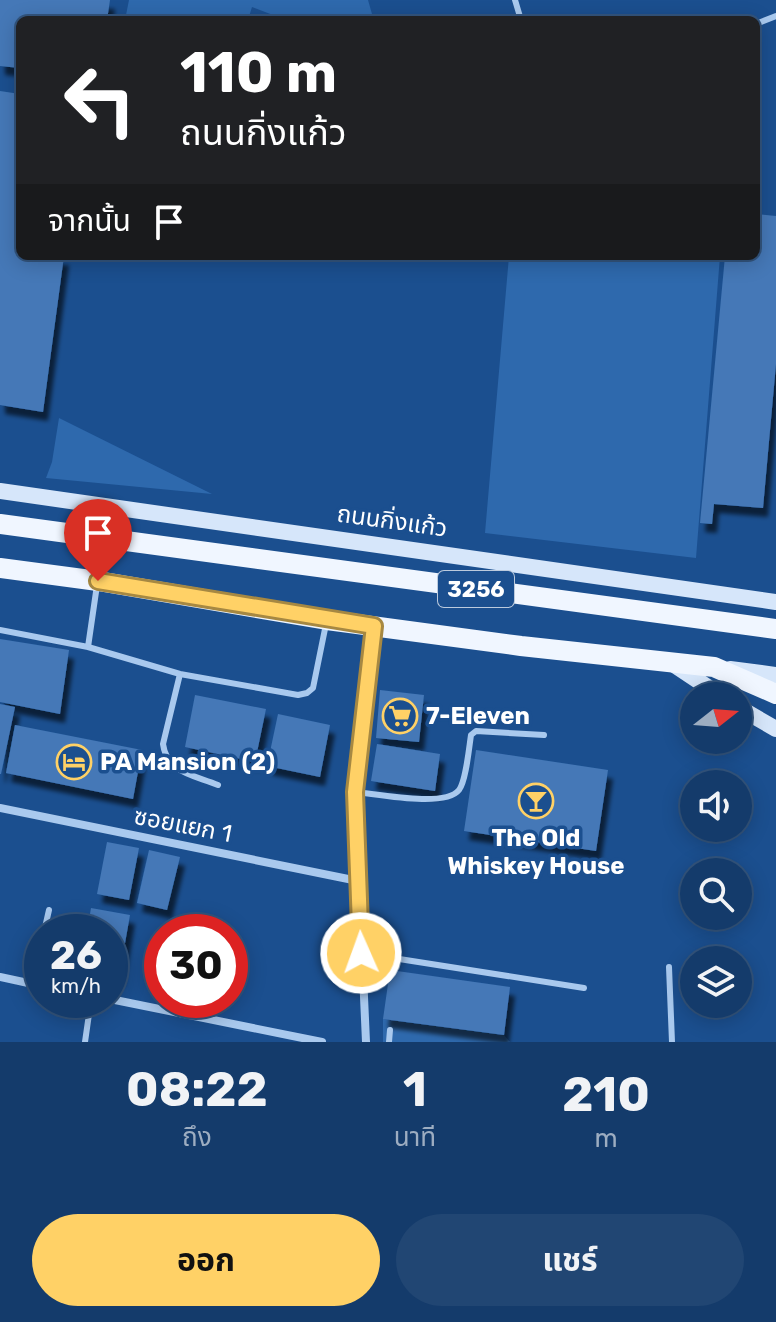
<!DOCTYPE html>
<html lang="th">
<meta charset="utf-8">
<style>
body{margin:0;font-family:Rubik,"Noto Sans Thai",sans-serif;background:#214673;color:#f1f3f6;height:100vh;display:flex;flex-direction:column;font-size:30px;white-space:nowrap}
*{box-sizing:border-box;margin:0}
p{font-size:26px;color:#9dadc1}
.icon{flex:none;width:44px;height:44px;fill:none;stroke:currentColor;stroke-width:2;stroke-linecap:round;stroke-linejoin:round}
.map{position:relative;height:1042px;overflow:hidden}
.side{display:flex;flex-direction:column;background:#143b6b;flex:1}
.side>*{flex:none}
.top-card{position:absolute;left:16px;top:16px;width:744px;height:244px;border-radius:12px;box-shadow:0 4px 20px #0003,0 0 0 2px #33557e;background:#202124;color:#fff;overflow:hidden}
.needle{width:52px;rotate:73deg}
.buttons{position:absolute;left:680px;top:682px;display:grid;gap:16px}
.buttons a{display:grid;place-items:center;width:72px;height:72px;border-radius:50%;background:#143b6b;box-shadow:0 4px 20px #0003,0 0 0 2px #33557e;font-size:40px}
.speed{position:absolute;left:24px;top:914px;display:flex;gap:16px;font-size:40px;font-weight:700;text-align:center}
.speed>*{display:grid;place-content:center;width:104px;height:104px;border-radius:50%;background:#143b6b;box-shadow:0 4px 20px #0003,0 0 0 2px #33557e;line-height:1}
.speed small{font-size:20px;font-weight:400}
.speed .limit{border:12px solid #d22;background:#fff;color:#111}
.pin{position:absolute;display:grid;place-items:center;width:68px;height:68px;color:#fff;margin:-82px -34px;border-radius:50% 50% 50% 0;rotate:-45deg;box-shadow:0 0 8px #0007}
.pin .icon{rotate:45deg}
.me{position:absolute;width:88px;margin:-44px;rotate:358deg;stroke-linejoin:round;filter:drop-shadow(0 0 6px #0008)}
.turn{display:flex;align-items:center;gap:28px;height:168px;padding:0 32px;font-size:36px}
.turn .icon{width:104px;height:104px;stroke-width:2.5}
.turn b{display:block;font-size:56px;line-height:68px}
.then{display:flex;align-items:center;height:76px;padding:0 32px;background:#0003;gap:16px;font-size:30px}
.eta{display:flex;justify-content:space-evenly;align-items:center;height:136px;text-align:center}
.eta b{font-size:48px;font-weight:700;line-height:56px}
.button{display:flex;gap:16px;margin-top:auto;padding:16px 32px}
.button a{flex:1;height:92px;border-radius:48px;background:#ffd166;color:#111;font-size:32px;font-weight:700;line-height:92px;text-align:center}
.button a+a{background:#214673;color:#f1f3f6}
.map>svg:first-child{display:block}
</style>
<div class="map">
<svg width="776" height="1042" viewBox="0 0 776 1042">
<defs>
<filter id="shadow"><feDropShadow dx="5" dy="9" stdDeviation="2" flood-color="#0009"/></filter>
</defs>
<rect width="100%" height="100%" fill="#1b4f8f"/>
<path fill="#2e69ad" d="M129,0H368L372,14L386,20H286L252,7L248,20H125Z
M509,256H720L696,558L485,533Z
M59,418L212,494L46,478L52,462Z
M383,1019L504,1035L510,1042H383Z"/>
<path fill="#4478b7" filter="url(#shadow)" d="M0,0H110L107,20H20V68L0,66Z
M0,91L20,94V256H64L43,412L0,405Z
M756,214L776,216V364L763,508L714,504L712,524L700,523L725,256H756Z
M0,639L69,650L60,714L0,702Z
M380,690L424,695L419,742L376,738Z
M195,695L266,709L255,762L185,747Z
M0,704L15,707L1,774H0Z
M278,714L330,725L320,777L267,766Z
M15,725L142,750L133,799L6,773Z
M377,744L440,754L435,791L371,781Z
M476,750L608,770L596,851L464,831Z
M107,842L139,848L129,900L97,894Z
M149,850L180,857L167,910L137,903Z
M91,908L130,915L119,977L110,975V932H87Z
M390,970L510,987L504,1035L383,1019Z"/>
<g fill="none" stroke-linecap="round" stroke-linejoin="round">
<path stroke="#a9c9ee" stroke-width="6" d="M515,0L521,20
M756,24L776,16
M0,630L88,647L180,674L298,695L307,693L313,688L326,624
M88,647L97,585
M180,674L163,744C167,773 194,775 218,785
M355,792C377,794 445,808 459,790C466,781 469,748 471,735L476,731L544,735
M44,932L49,910
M361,953L584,988
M669,967L672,1042
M31,983L42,939
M85,1042L91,1000
M389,1042L390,1030"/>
<path stroke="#a9c9ee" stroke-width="8" d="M0,808L358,881
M0,977L42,986
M110,999L322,1042
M366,1042L355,792L374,628"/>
<path stroke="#d6e6fa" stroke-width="16" d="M0,491L776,602
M673,664L721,696
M730,669L776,675
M738,707L776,729"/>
<path stroke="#f0f6ff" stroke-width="20" d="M0,524L776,629
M0,568L98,581L327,620L521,646L714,667L776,694"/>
</g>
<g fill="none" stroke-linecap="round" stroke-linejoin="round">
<g stroke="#a68842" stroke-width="20">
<path id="route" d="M98,581L374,626L355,792L361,953"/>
</g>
<use href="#route" stroke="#ffd166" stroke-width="14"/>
</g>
<defs>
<g id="supermarket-ring" transform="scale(1.8)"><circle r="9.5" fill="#1b4f8f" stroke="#ffd166" stroke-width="1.5"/><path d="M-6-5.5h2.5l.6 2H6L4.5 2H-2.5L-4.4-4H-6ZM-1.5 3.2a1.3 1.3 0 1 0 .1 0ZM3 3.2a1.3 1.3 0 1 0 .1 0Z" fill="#ffd166"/></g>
<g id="hotel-ring" transform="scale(1.8)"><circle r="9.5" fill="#1b4f8f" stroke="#ffd166" stroke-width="1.5"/><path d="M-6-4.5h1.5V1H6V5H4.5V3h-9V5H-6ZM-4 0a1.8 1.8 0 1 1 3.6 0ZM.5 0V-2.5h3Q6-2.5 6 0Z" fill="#ffd166"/></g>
<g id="bar-ring" transform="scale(1.8)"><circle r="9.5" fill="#1b4f8f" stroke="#ffd166" stroke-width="1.5"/><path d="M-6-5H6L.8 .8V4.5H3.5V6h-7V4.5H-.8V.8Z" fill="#ffd166"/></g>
</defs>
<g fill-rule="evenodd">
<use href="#supermarket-ring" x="400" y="716"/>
<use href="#hotel-ring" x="74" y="762"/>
<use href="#bar-ring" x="536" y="801"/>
</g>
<g text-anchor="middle" stroke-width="7" stroke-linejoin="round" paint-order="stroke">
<rect fill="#1b4f8f" stroke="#bbcadd" stroke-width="2" x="438" y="571" width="76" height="36" rx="6"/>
<g font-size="22" font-weight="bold" fill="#fff">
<text x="476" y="597">3256</text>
</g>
<g font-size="24" fill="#fff" stroke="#1b4f8f">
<text transform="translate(392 521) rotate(8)" y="8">ถนนกิ่งแก้ว</text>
<text transform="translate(183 825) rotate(11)" y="8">ซอยแยก 1</text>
</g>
<g font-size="24" font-weight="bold" fill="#fff" stroke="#1b4f8f" text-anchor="start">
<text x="426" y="724">7-Eleven</text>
<text x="100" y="770">PA Mansion (2)</text>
<text x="536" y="846" text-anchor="middle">The Old<tspan x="536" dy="28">Whiskey House</tspan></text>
</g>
</g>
</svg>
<div class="buttons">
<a><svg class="needle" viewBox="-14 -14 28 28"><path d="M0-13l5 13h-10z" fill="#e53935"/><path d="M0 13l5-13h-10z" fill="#9dadc1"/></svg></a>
<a><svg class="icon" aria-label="sound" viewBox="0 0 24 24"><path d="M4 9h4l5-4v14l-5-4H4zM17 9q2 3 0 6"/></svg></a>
<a><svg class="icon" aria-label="search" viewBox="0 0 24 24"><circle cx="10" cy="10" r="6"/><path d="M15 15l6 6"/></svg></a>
<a><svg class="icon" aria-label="layers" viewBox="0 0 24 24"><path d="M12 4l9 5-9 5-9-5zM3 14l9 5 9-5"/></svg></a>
</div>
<div class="speed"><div>26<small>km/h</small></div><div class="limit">30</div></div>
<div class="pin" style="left:98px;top:581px;background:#d93025"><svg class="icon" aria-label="arrive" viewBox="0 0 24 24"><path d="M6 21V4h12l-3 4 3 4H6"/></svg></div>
<svg class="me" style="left:361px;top:953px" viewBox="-20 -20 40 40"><circle r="17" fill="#ffd166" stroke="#fff" stroke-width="3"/><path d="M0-11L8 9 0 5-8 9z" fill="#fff"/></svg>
<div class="top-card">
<div class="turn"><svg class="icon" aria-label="left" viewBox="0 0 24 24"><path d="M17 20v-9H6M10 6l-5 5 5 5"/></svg><div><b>110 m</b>ถนนกิ่งแก้ว</div></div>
<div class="then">จากนั้น<svg class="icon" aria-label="arrive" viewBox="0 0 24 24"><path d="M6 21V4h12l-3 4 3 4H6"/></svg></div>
</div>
</div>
<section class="side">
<div class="eta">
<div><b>08:22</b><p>ถึง</p></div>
<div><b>1</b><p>นาที</p></div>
<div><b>210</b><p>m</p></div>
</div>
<div class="button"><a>ออก</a><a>แชร์</a></div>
</section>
